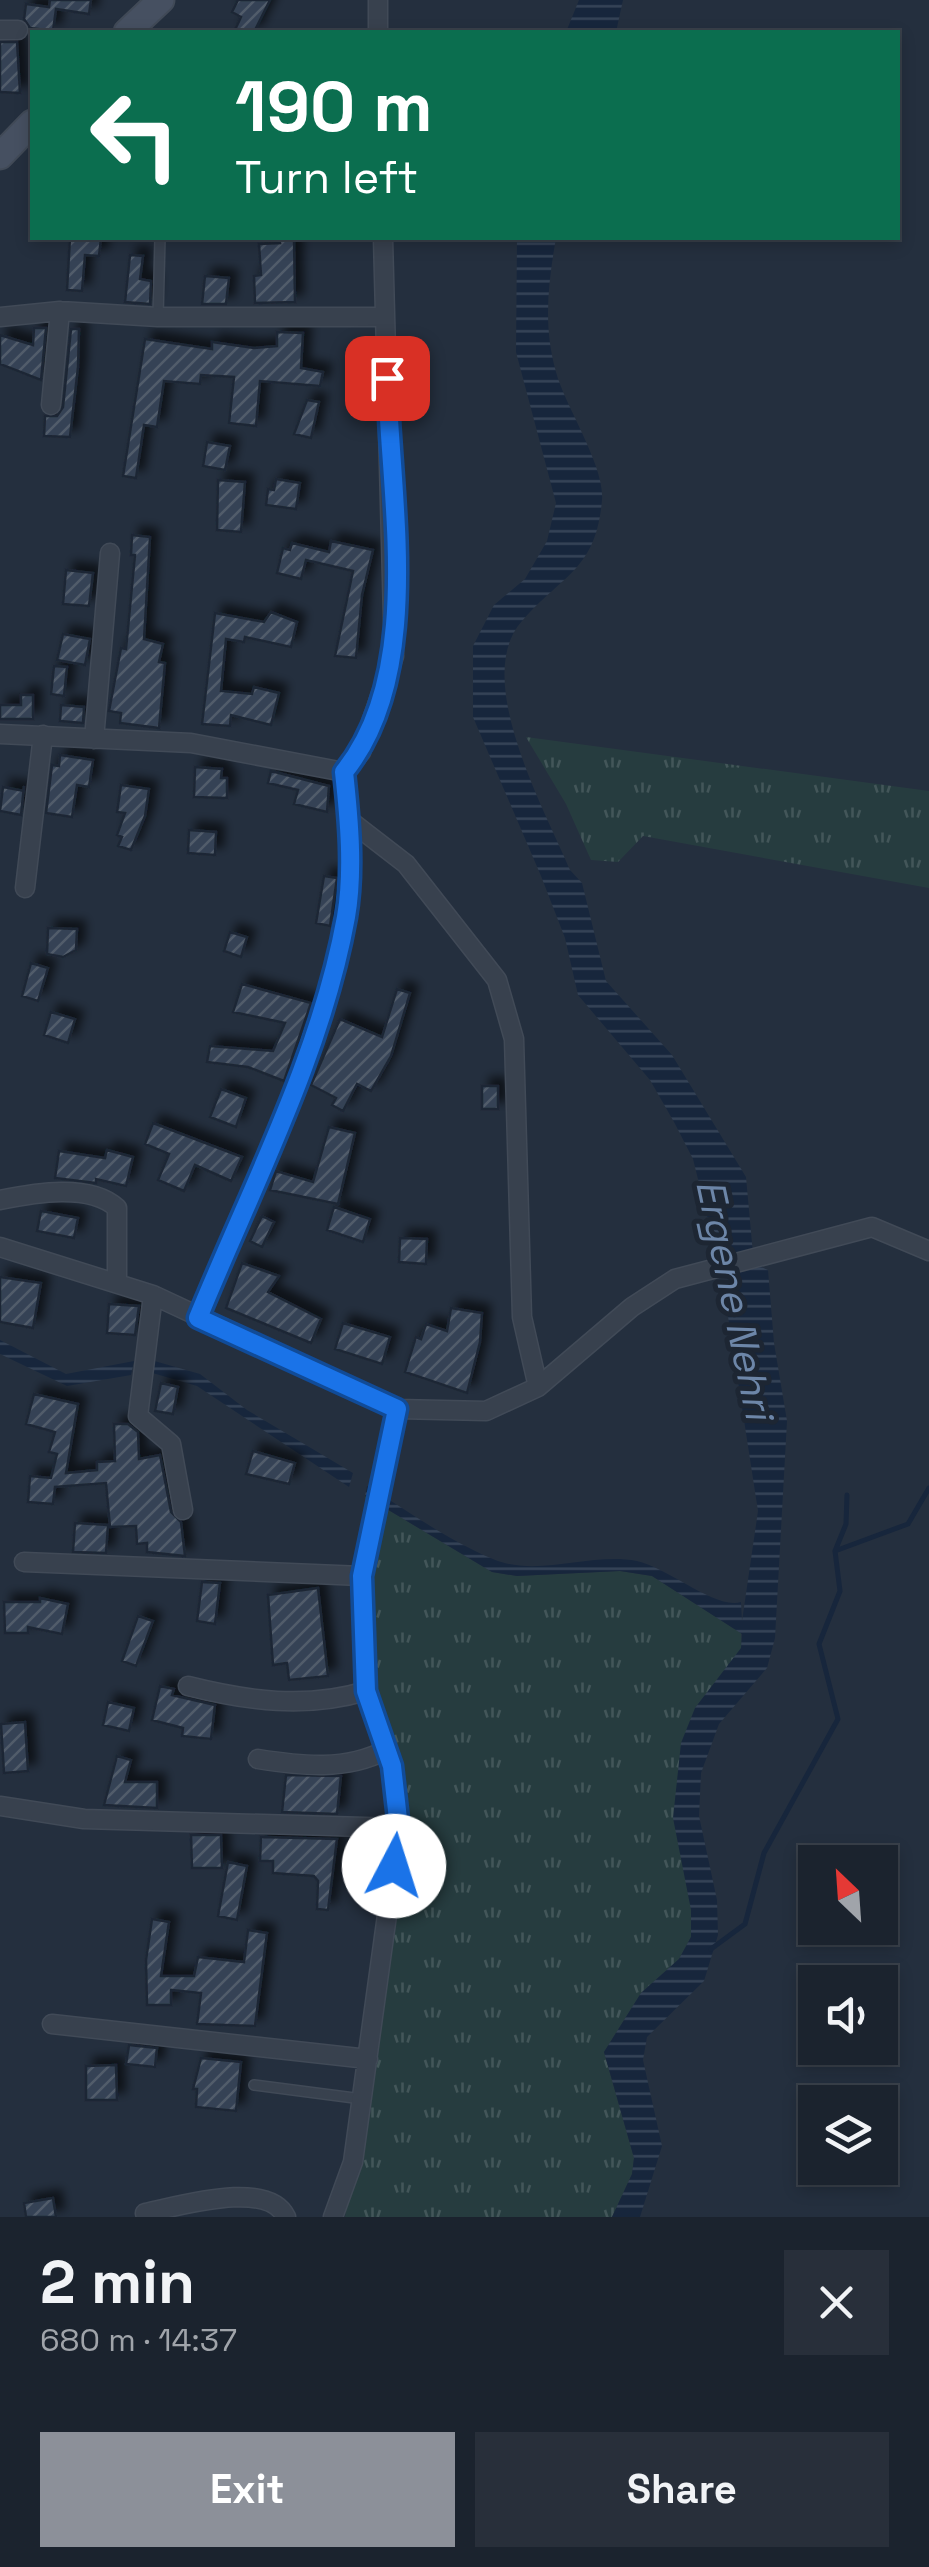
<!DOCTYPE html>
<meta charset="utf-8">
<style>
body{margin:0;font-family:"Space Grotesk",sans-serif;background:#282f3a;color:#f1f3f6;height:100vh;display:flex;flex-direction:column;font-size:38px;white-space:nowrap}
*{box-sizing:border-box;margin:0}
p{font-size:32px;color:#a0a4aa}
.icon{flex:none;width:55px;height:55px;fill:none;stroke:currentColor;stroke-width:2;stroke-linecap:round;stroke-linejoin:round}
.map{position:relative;height:2217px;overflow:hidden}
.drawer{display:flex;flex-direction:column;background:#1b232e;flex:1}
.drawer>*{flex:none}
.hud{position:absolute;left:30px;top:30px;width:870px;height:210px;border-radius:0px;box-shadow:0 5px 15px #0003,0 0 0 2px #39404a;background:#0b6e4f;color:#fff;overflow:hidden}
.needle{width:65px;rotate:335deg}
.fabs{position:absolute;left:798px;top:1845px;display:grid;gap:20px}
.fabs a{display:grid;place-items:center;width:100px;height:100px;border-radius:0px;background:#1b232e;box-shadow:0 5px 15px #0003,0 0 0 2px #39404a;font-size:50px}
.pin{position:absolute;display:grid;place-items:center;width:85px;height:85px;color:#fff;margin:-42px;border-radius:20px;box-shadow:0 5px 15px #0006}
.me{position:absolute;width:110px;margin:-55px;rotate:5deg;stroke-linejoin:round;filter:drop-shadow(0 0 8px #0008)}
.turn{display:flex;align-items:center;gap:35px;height:210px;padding:0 40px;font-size:45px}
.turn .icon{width:130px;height:130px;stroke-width:2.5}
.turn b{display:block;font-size:70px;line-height:85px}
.round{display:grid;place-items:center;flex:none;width:105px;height:105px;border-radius:0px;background:#282f3a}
.head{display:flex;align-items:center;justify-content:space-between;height:170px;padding:0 40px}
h1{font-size:60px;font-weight:800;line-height:75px}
.button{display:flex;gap:20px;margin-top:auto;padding:20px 40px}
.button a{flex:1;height:115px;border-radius:0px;background:#8c9099;color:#fff;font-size:40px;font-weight:800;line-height:115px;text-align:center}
.button a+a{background:#282f3a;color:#f1f3f6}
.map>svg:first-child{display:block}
</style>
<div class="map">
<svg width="929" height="2217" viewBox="0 0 929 2217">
<defs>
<pattern id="grass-tufts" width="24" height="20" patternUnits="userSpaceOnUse" patternTransform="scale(2.5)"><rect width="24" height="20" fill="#263c3f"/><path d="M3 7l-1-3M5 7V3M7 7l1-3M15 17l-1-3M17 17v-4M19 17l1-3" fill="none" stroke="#435659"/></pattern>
<pattern id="water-rules" width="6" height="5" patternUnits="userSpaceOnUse" patternTransform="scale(2.5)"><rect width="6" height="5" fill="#17263c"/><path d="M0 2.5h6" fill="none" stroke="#364457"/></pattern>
<pattern id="building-hatch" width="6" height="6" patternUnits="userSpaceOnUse" patternTransform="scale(2.5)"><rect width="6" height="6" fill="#364354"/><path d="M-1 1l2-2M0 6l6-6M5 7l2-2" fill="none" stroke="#515c6b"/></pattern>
<filter id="shadow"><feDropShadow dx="8" dy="-8" stdDeviation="5" flood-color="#0009"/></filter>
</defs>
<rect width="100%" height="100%" fill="#242f3e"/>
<path fill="url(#grass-tufts)" d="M526,737L929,791V888L643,836L618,862L591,860L566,804Z
M365,1496L492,1572L517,1576L620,1571L652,1576L741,1633L742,1648L695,1708L691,1937L679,1959L641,1993L604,2052L634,2158L632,2174L612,2217H345L377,2043L408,1802L367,1650Z"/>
<path fill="url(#water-rules)" d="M579,0H623L616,32H566Z
M517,238H556C548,284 543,326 556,372C565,406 605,466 602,500C596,570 563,574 522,621C471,678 545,810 570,870L582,883L606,981L672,1055L746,1177L753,1254L725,1263L715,1248L693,1159L674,1122L650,1080L578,995L565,938L541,876L473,717V646L494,605L525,579L547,541L556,503L516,352Z
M754,1264L768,1270L774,1343L787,1421L775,1638L767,1668L719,1724L701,1773L699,1816L717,1900L718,1935L704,1981L647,2037L643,2060L662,2146L640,2217H612L632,2174L634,2158L604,2052L641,1993L679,1959L691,1937V1910L673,1818L681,1743L695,1708L741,1648L742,1634L652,1576L620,1571L517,1576L492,1572L365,1496L367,1486C408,1511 449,1541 493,1559C538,1578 590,1552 637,1561C667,1567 716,1610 741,1602L742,1621L758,1511L727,1310L729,1276Z
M0,1340L66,1374L134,1361L131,1375L67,1386L0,1354Z
M151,1360L200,1374L247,1410L353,1473L349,1487L197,1386L149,1372Z"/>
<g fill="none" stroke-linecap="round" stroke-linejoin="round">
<path stroke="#17263c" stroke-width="5" d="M835,1551L908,1524L929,1488
M711,1949L745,1924L764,1853L838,1719L819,1644L840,1591L835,1551L846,1524L847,1495"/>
</g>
<path fill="url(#building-hatch)" stroke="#1f2835" stroke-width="2.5" filter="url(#shadow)" d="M50,0H91L89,14L56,9L53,31L30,28L24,19L26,4L49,7Z
M238,0H270L254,32H234L241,17L232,12Z
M0,42H17L20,93L0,92Z
M70,238H101L99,256L85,255L82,291L67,290Z
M279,238H294L295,302L255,303L254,276L261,275L259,244L280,243Z
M130,255L143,256L140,279L151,281L150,304L125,302Z
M205,276L229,278L226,304H202Z
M34,328H46L41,380L0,364V335L33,345Z
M71,329H79L78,367L70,437L44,436L45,416H57L63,407Z
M277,332L303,333L301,368L323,372L320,386L260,381L256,426L229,423L234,377L201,375L200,384L164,381L157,427L144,425L136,478L123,476L145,339L212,349V342L254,348L277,346Z
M307,400L319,402L311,438L294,434Z
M207,442L230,446L225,470L203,466Z
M276,479L300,483L296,509L266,505L268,489L274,490Z
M218,480L245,482L241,532L217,530Z
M132,535L150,537L144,639L163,644L159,662L165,663L159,728L120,723L121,713L109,711L121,648L126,649L135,555H131Z
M331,541L373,550L362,595L356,658L335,656L353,571L306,560L301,579L277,573L283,548L290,550L292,543L329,552Z
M66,570L93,573L89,606L63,604Z
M271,612L297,622L291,647L245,637L244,642L226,639L221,691L252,694L254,687L279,693L271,725L231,715L230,726L202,724L215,613L264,622Z
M63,634L90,639L85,665L57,660Z
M54,666L67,667L64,696L51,694Z
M21,695H33V719H0V705H21Z
M61,705L84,707L83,723L60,721Z
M60,755L93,760L89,787L77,785L72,817L46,813L52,765L59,766Z
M195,767L222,769L221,778H227V798L194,797Z
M271,771L329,786L327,812L294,804L298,790L268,783Z
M121,785L149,789L145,816L131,850L118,846L122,837L117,835L125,813L117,812Z
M24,786L21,815L0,811L3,787L24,791Z
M189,830L216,832L215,855L188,853Z
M324,876L337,878L330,926L316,923Z
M48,928L77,929L76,950L63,957L47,954Z
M230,932L247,937L241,957L224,951Z
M31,963L48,968L38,1001L22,996Z
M242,984L311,1003L284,1081L248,1067L207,1062L210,1046L273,1051L285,1023L233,1012Z
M397,989L410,993L391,1056L371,1091L357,1084L343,1111L332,1105L336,1098L311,1085L340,1019L382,1037Z
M51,1012L75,1019L68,1043L44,1035Z
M482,1086H498V1109H482Z
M221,1089L246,1098L236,1127L210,1117Z
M153,1123L242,1157L231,1181L195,1165L184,1191L158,1180L169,1154L145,1144Z
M329,1127L355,1133L338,1204L270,1190L276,1171L313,1182Z
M107,1150L133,1157L126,1186L96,1179V1183L55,1178L59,1151L105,1158Z
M334,1207L370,1219L363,1242L327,1230Z
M41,1211L78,1218L74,1238L37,1231Z
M262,1216L274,1222L262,1247L250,1241Z
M400,1238L427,1239L426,1264L399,1262Z
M242,1263L279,1276L268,1292L321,1319L311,1343L226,1308Z
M0,1277L41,1283L33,1328L0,1322Z
M109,1304L139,1306L135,1335L107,1333Z
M451,1308L482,1313L480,1342L467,1393L405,1372L416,1337L421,1339L426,1324L447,1331Z
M343,1323L390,1337L382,1364L335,1349Z
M161,1383L178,1387L173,1414L155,1411Z
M34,1394L78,1404L66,1473L97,1470V1462L115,1461L114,1424H128L138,1432L139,1459L160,1455L171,1512L181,1522L185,1556L147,1552V1543L137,1544L136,1526L110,1527L106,1483L55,1487L53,1504L28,1502L30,1476L51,1478L57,1454L49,1452L55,1432L26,1424Z
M253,1451L295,1463L289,1484L246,1474Z
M75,1523L108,1525L106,1553L73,1552Z
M202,1582L220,1583L215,1624L197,1621Z
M318,1588L328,1676L289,1680L287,1663L273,1665L268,1595Z
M40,1598L68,1604L62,1634L28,1627V1633H5L4,1602H40Z
M138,1616L153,1621L136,1666L122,1661Z
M160,1686L174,1689L172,1695L215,1705L211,1739L182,1736L183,1728L152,1720Z
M108,1702L134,1708L129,1731L103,1725Z
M25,1722L28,1771L4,1773L1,1724Z
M117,1756L131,1760L125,1782H157V1808L104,1805Z
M286,1775L341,1776L337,1814L282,1812Z
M191,1835H221L222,1868H192Z
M261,1837L337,1839L328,1910L317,1909L318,1881L314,1876L273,1873V1861H260Z
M228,1862L247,1866L237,1920L218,1916Z
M152,1919L169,1922L161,1976H194L198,1957L244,1962L248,1930L267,1933L255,2026L197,2024L201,1993L171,1990V2005H147L146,1960Z
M129,2045L157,2048L155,2067L126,2064Z
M201,2058L241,2062L236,2111L196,2107L197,2089H193Z
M116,2065L117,2100H86V2066Z
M53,2198L56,2217H26L24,2203Z"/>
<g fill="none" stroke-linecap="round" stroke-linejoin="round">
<g stroke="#414a57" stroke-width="12">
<path id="lane" d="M158,317L160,238
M254,2085L362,2099"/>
</g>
<g stroke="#414a57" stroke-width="21">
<path id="street" d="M0,30H18
M378,32V0
M0,317L60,311L158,317H385
M51,405L60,311
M0,734L191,743L344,772
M94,739L110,553
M349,820L406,864L497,980L514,1039L522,1317L538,1387
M25,888L43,735
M0,1200C34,1193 90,1183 117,1208V1283
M0,1247L153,1295L397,1409L486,1411L538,1387L632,1307L675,1279L872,1227L929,1251
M153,1295L138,1416L171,1444L183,1510
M198,1318C251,1188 320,1056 346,917C354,871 348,818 344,772L361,752L394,656L383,238
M24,1562L362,1576
M188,1686C248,1701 306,1709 366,1691
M258,1759C302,1766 346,1771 386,1750
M0,1806L84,1819L399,1828
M52,2024L368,2059
M145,2213C180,2206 268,2179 286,2217
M333,2217L353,2162L399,1828L392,1767L366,1691L362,1576L397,1409"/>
</g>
<g stroke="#414a57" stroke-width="29">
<path id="secondary" d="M127,32L161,0
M0,156L32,123"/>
</g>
<use href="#lane" stroke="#38414e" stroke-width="9"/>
<use href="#street" stroke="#38414e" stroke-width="18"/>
<use href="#secondary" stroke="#465061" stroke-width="25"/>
</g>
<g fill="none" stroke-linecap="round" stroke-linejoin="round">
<g stroke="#114b97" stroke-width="25">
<path id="route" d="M387,378C390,499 425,672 344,772C349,818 354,871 346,917C321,1056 251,1188 198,1318L397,1409L362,1576L366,1691L392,1766L399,1828L394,1866"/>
</g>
<use href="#route" stroke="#1a73e8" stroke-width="18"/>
</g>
<g text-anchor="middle" stroke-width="10" stroke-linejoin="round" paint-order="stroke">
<g font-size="40" font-style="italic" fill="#6d86a8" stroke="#1d2633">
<text transform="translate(735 1299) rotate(78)" y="14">Ergene Nehri</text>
</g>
</g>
</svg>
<div class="fabs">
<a><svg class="needle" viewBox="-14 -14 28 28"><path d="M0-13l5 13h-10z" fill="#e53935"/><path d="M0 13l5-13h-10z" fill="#a0a4aa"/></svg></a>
<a><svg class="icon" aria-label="sound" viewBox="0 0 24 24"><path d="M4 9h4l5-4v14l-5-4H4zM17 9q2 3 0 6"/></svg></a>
<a><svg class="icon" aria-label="layers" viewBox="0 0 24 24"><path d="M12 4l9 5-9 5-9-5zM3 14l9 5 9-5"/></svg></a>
</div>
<div class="pin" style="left:387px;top:378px;background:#d93025"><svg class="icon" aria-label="arrive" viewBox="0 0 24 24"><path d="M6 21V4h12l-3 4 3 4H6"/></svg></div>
<svg class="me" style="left:394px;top:1866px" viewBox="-20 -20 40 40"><circle r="19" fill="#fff"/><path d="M0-13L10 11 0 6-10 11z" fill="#1a73e8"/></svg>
<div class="hud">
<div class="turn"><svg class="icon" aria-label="left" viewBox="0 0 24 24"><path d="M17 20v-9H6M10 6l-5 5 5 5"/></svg><div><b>190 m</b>Turn left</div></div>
</div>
</div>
<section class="drawer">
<div class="head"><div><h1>2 min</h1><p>680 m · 14:37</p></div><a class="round"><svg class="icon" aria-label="close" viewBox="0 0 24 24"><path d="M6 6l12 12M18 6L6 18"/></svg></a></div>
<div class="button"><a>Exit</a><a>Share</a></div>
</section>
